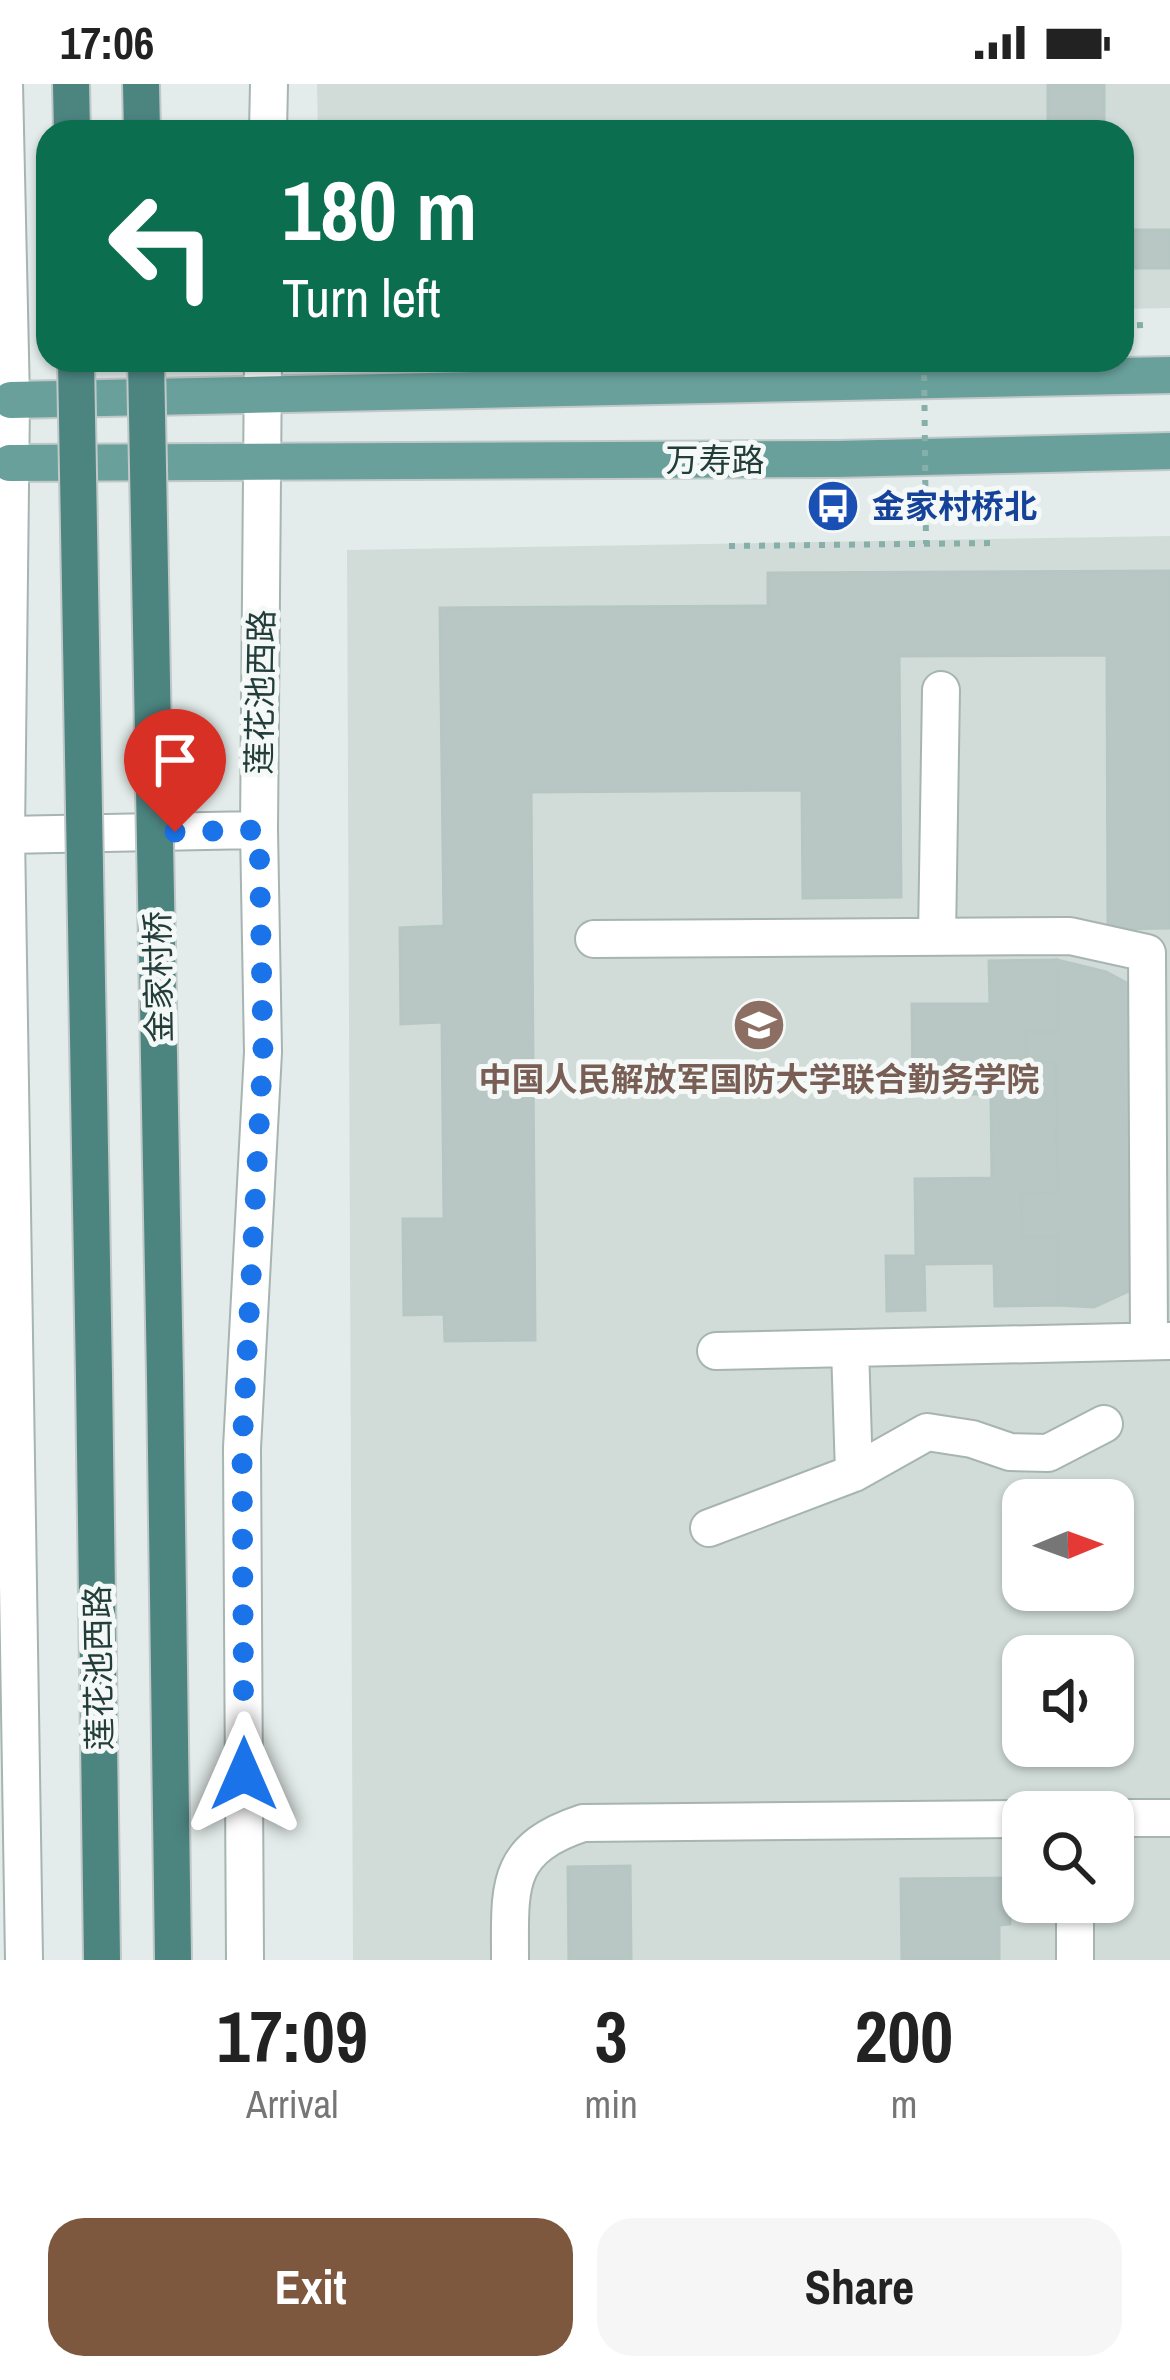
<!DOCTYPE html>
<meta charset="utf-8">
<style>
body{margin:0;font-family:"Archivo Narrow","Noto Sans SC",sans-serif;background:#f6f6f6;color:#222;height:100vh;display:flex;flex-direction:column;font-size:45px;white-space:nowrap}
*{box-sizing:border-box;margin:0}
p{font-size:39px;color:#767676}
.icon{flex:none;width:66px;height:66px;fill:none;stroke:currentColor;stroke-width:2;stroke-linecap:round;stroke-linejoin:round}
.map{position:relative;height:1876px;overflow:hidden}
.details{display:flex;flex-direction:column;background:#fff;flex:1}
.details>*{flex:none}
.guide{position:absolute;left:36px;top:36px;width:1098px;height:252px;border-radius:36px;box-shadow:0 3px 9px #0004;background:#0b6e4f;color:#fff;overflow:hidden}
.needle{width:78px;rotate:89deg}
.fabs{position:absolute;left:1002px;top:1395px;display:grid;gap:24px}
.fabs a{display:grid;place-items:center;width:132px;height:132px;border-radius:24px;background:#fff;box-shadow:0 3px 9px #0004;font-size:60px}
.pin{position:absolute;display:grid;place-items:center;width:102px;height:102px;color:#fff;margin:-123px -51px;border-radius:50% 50% 50% 0;rotate:-45deg;box-shadow:0 0 12px #0007}
.pin .icon{rotate:45deg}
.me{position:absolute;width:132px;margin:-66px;rotate:0deg;stroke-linejoin:round;filter:drop-shadow(0 0 9px #0008)}
.turn{display:flex;align-items:center;gap:42px;height:252px;padding:0 48px;font-size:54px}
.turn .icon{width:156px;height:156px;stroke-width:2.5}
.turn b{display:block;font-size:84px;line-height:102px}
.eta{display:flex;justify-content:space-evenly;align-items:center;height:204px;text-align:center}
.eta b{font-size:72px;font-weight:700;line-height:84px}
.primary-button{display:flex;gap:24px;margin-top:auto;padding:24px 48px}
.primary-button a{flex:1;height:138px;border-radius:36px;background:#7d583e;color:#fff;font-size:48px;font-weight:700;line-height:138px;text-align:center}
.primary-button a+a{background:#f6f6f6;color:#222}
.status{display:flex;justify-content:space-between;align-items:center;height:84px;padding:0 60px;background:#fff;direction:ltr}
.status svg{height:33px;fill:currentColor}
.map>svg:first-child{display:block}
</style>
<div class="status"><b>17:06</b><svg viewBox="0 0 49 12"><path d="M0 12V9h3v3zM5 12V6h3v6zM10 12V3h3v9zM15 12V0h3v12zM26 1h20v11H26zM47 4h2v5h-2z"/></svg></div>
<div class="map">
<svg width="1170" height="1876" viewBox="0 0 1170 1876">
<rect width="100%" height="100%" fill="#e3ecea"/>
<path fill="#d1dcd9" fill-rule="evenodd" d="M317,0H1170V224L1122,225V48H318Z
M1170,452V1876H353L347,466ZM1023,1416H1113V1506H1023ZM1023,1572H1113V1662H1023ZM1023,1728H1113V1818H1023Z"/>
<path fill="#b8c7c3" stroke="#b6c6c2" stroke-width="3" d="M1048,0H1104V48H1048Z
M1122,146H1170V184H1122Z
M1170,487V844L1108,845L1107,571L899,572L901,813L803,814L802,706L531,708L535,1256L445,1257L444,1230L404,1231L403,1135H444L442,938L401,940L400,844L444,842L440,524L768,522V489Z
M1057,876V948H1026L1027,978H1056L1057,1108L1021,1109L1022,1153H1057L1058,1221L995,1222L994,1179L924,1180L925,1226L887,1227L886,1172H916L915,1095L992,1094L991,1010H913L912,920H990L989,877Z
M1057,876L1106,888L1130,901L1133,1205L1094,1223L1058,1221L1057,1153H1022L1021,1109L1057,1108L1056,978H1027L1026,948H1057Z
M630,1782L631,1876H569L568,1783Z
M1009,1794L1010,1840L999,1841V1876H902L901,1795Z"/>
<g fill="none" stroke-linecap="round" stroke-linejoin="round">
<g stroke="#a6b4b2" stroke-width="40">
<path id="minor" d="M937,853L941,606
M594,855L1070,852L1147,869L1149,1257
M850,1264L854,1389
M716,1267L1170,1257
M709,1444L854,1389L927,1348L972,1355L1010,1368L1048,1369L1104,1340
M1113,1734H1170
M1075,1818V1876
M510,1876C510,1803 504,1765 583,1739L1023,1735"/>
</g>
<g stroke="#a6b4b2" stroke-width="40">
<path id="tertiary" d="M4,0L11,316L6,751L24,1876
M268,48L269,0
M6,751L259,746
M245,1876L242,1364L263,968L259,746L263,276"/>
</g>
<g stroke="#c1c9c8" stroke-width="40">
<path id="primary" d="M11,316L1170,291
M10,379L837,375L1170,367"/>
</g>
<g stroke="#c1c9c8" stroke-width="40">
<path id="trunk" d="M71,0L72,48
M141,0L142,48
M94,1292L102,1876
M165,1294L173,1876"/>
</g>
<path stroke="#85afa8" stroke-width="6" stroke-dasharray="6 9" stroke-linecap="butt" d="M1122,242L1145,241
M729,462L998,459"/>
<use href="#minor" stroke="#fff" stroke-width="36"/>
<use href="#tertiary" stroke="#fff" stroke-width="36"/>
<use href="#primary" stroke="#69a09b" stroke-width="36"/>
<use href="#trunk" stroke="#4c8480" stroke-width="36"/>
<g stroke="#c1c9c8" stroke-width="40" stroke-linecap="butt">
<path id="trunk-bridge" d="M76,276L94,1292
M146,276L165,1294"/>
</g>
<path stroke="#85afa8" stroke-width="6" stroke-dasharray="6 9" stroke-linecap="butt" d="M924,276L926,460"/>
<use href="#trunk-bridge" stroke="#4c8480" stroke-width="36"/>
</g>
<g fill="none" stroke-linecap="round" stroke-linejoin="round">
<path stroke="#1a73e8" stroke-width="21" stroke-dasharray="0 37.8" d="M175,748L259,746L263,968L242,1364L244,1690"/>
</g>
<defs>
<g id="bus-disc" transform="scale(2.7)"><circle r="9.5" fill="#1a4fb4" stroke="#f4f9f7"/><path d="M-5-6H5V4H4V6H2V4H-2V6H-4V4H-5ZM-3.5-4V0h7V-4ZM-3.5 1.2v1.5H-2V1.2ZM2 1.2v1.5H3.5V1.2Z" fill="#fff"/></g>
<g id="university-disc" transform="scale(2.7)"><circle r="9.5" fill="#8d6e63" stroke="#f4f9f7"/><path d="M0-5L7-2L0 1L-7-2ZM-4 1L0 2.5L4 1V4Q0 6-4 4Z" fill="#fff"/></g>
</defs>
<g fill-rule="evenodd">
<use href="#bus-disc" x="833" y="422"/>
<use href="#university-disc" x="759" y="941"/>
</g>
<g text-anchor="middle" stroke-width="10" stroke-linejoin="round" paint-order="stroke">
<g font-size="33" fill="#233d3a" stroke="#f4f9f7">
<text x="715" y="388">万寿路</text>
<text transform="translate(260 608) rotate(-89)" y="12">莲花池西路</text>
<text transform="translate(158 893) rotate(-91)" y="12">金家村桥</text>
<text transform="translate(98 1584) rotate(-91)" y="12">莲花池西路</text>
</g>
<g font-size="33" font-weight="bold" fill="#164399" stroke="#f4f9f7" text-anchor="start">
<text x="872" y="434">金家村桥北</text>
</g>
<g font-size="33" font-weight="bold" fill="#785e54" stroke="#f4f9f7">
<text x="759" y="1007">中国人民解放军国防大学联合勤务学院</text>
</g>
</g>
</svg>
<div class="fabs">
<a><svg class="needle" viewBox="-14 -14 28 28"><path d="M0-13l5 13h-10z" fill="#e53935"/><path d="M0 13l5-13h-10z" fill="#767676"/></svg></a>
<a><svg class="icon" aria-label="sound" viewBox="0 0 24 24"><path d="M4 9h4l5-4v14l-5-4H4zM17 9q2 3 0 6"/></svg></a>
<a><svg class="icon" aria-label="search" viewBox="0 0 24 24"><circle cx="10" cy="10" r="6"/><path d="M15 15l6 6"/></svg></a>
</div>
<div class="pin" style="left:175px;top:748px;background:#d93025"><svg class="icon" aria-label="arrive" viewBox="0 0 24 24"><path d="M6 21V4h12l-3 4 3 4H6"/></svg></div>
<svg class="me" style="left:244px;top:1690px" viewBox="-20 -20 40 40"><path d="M0-17L14 15 0 8-14 15z" fill="#1a73e8" stroke="#fff" stroke-width="4"/></svg>
<div class="guide">
<div class="turn"><svg class="icon" aria-label="left" viewBox="0 0 24 24"><path d="M17 20v-9H6M10 6l-5 5 5 5"/></svg><div><b>180 m</b>Turn left</div></div>
</div>
</div>
<section class="details">
<div class="eta">
<div><b>17:09</b><p>Arrival</p></div>
<div><b>3</b><p>min</p></div>
<div><b>200</b><p>m</p></div>
</div>
<div class="primary-button"><a>Exit</a><a>Share</a></div>
</section>
